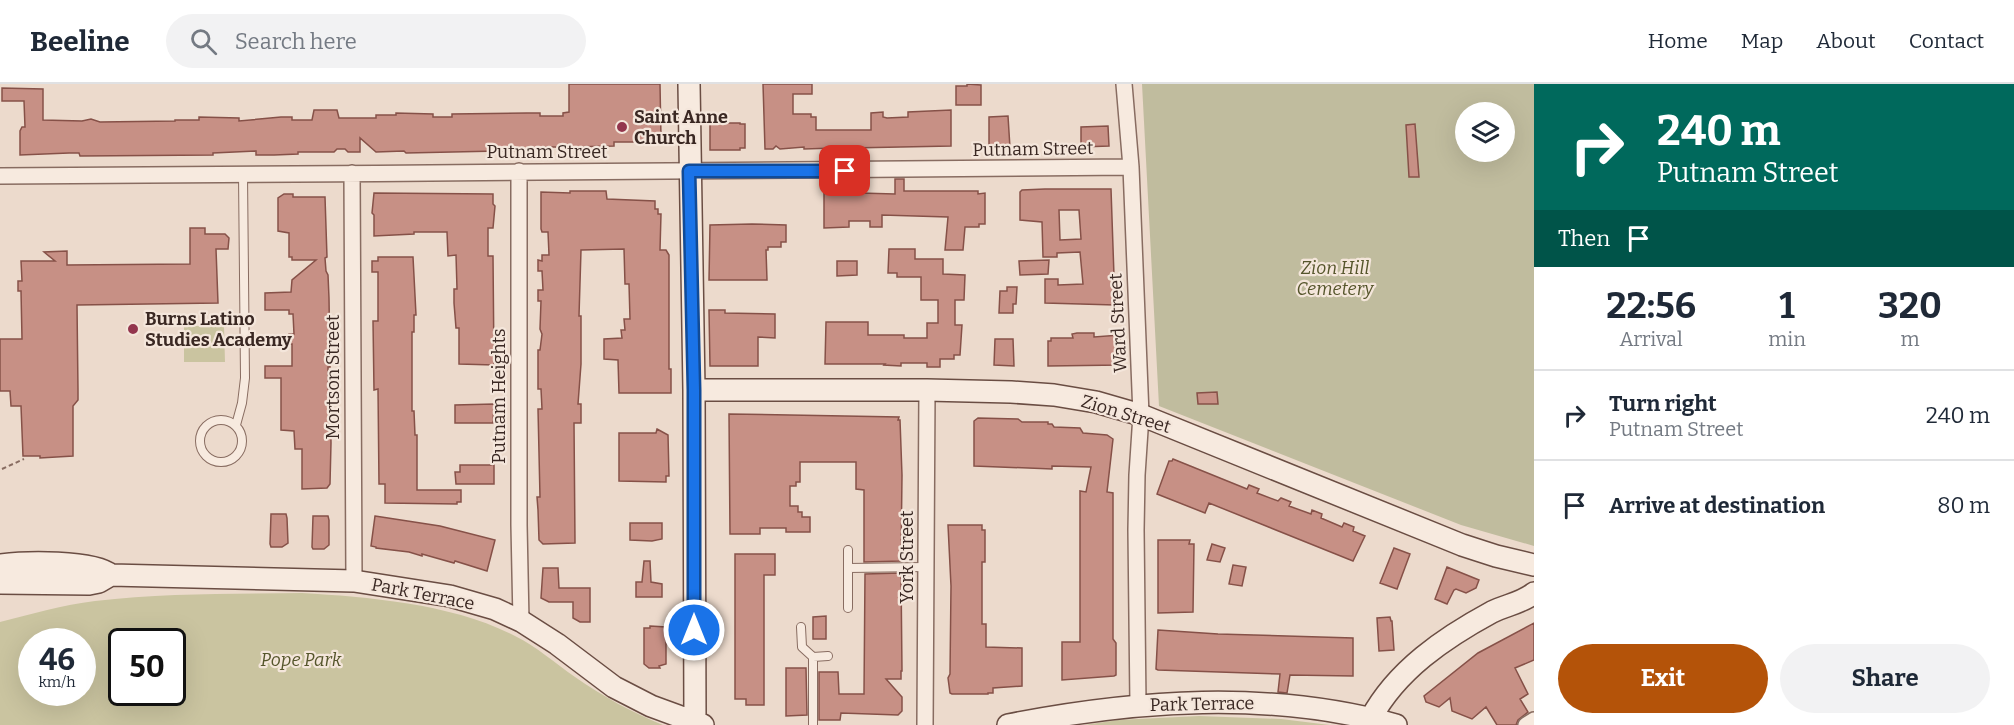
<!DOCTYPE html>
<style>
body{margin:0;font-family:Bitter,serif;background:#f2f2f3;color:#1f2937;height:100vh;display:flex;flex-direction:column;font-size:22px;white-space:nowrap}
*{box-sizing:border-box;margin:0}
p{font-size:20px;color:#747a83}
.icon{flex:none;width:33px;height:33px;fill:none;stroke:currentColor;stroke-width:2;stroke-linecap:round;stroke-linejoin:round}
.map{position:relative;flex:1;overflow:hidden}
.drawer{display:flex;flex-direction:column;background:#fff;width:480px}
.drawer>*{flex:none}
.banner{background:#00695c;color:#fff;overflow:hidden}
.fabs{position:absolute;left:1455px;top:18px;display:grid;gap:12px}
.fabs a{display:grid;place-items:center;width:60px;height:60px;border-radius:50%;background:#fff;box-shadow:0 6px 24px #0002;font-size:30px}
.speed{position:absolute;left:18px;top:544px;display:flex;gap:12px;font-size:30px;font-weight:700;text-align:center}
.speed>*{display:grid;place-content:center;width:78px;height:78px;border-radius:50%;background:#fff;box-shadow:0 6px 24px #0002;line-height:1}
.speed small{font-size:15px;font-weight:400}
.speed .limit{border:3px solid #111;border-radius:9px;background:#fff;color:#111}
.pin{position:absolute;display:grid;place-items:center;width:51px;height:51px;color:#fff;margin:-26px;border-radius:12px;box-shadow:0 3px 9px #0006}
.me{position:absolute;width:66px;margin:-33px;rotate:0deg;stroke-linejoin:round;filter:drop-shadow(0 0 4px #0008)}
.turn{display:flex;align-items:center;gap:21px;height:126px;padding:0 24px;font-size:27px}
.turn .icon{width:78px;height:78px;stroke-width:2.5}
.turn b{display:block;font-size:42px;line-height:51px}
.then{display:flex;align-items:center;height:57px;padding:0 24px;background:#0003;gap:12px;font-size:22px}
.eta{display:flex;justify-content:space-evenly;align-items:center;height:102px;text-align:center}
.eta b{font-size:36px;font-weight:700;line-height:42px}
.cta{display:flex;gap:12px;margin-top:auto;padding:12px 24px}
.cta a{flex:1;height:69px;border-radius:36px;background:#b45309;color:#fff;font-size:24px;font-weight:700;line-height:69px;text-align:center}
.cta a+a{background:#f2f2f3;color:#1f2937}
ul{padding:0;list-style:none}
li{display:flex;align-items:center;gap:18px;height:90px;padding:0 24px;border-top:2px solid #e0e1e3}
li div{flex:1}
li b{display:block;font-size:22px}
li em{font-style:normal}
header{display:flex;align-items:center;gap:36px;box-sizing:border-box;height:84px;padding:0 30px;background:#fff;border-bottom:2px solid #e0e1e3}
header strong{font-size:28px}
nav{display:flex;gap:33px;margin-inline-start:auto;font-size:21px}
.search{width:420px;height:54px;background:#f2f2f3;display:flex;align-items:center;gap:15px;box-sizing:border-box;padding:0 21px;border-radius:33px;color:#747a83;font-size:22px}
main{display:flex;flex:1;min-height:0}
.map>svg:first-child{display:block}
</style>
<header>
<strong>Beeline</strong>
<div class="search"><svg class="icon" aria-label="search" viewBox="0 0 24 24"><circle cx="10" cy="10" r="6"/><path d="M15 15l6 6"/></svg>Search here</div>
<nav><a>Home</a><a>Map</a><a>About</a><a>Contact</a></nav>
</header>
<main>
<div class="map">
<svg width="1534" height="641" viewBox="0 0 1534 641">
<rect width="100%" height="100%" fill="#ecdacc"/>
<path fill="#cac4a0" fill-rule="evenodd" d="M184,242H224L225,278H184Z
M302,509C369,513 454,520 515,552C537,563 555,579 575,593C602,612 633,629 663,641H0V538C31,530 63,521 95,517C163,509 233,510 302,509ZM32,558H82V609H32ZM122,558H172V609H122Z
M1199,632L1281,635L1330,641H1084L1118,636Z"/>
<path fill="#c0bc9e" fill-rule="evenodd" d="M1142,0H1534V462L1461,441L1159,322ZM1466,28H1504V68H1466Z"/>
<path fill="#c79085" stroke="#865148" stroke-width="1.5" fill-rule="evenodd" d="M569,0H660L661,54H658V58H614V62L570,63V66H559L556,63H544L541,66L406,69L404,67L376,68L360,54V68H348L345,65H337L334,68H298V70L274,71H256V67L213,69V71L80,72L79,69H69L20,71V47L22,43H25L24,17H2V4L43,5V36L82,37L91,35L100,38L175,37V36H199V33L239,34V37L281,33H292V36H312L314,26H337L339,34H376V31H396V29L433,30V33H452V30L527,29H540V32H563V29L569,28Z
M763,0H812V10H793V30H811V33H816V46H871V29L883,28V33L887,34L908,33V28L951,26V62L850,64V68H834V64L804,65V63L780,65L776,62L773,65H765Z
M967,0L981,1V21H956V2H967Z
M1008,32L1010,64H989V33Z
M710,39H740V40H745V64H740V66H710Z
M1415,40L1419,93H1409L1406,41Z
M1108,42L1109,62L1081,63V43Z
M895,95H904V107H978V110L985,109V140H979V143H965L963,166H945L948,133L882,131V143H870V137H849V143L824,144V108L895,110Z
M1045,105H1111L1115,221L1045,219V195H1058V201L1083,200L1080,168L1057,169V173H1043L1042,138L1020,136V108L1022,106ZM1059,126H1079L1081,155L1060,156Z
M570,107H606L607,115L655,117V125H658V130H661L660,166H666L669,171V285H671V309H619L618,276L604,275V255L622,254L621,246H625L624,235H630L629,200H625L624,165L581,166L579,232H581V280L578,320H581V339H574L575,459L543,460L539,456L538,426L537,413H540L538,325H542L541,305H538V266H540L542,250L540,245L541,217H538V206H543L542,187H538V176L542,177V171H549L548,148H542L541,145V108L570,109Z
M374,109L493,110V120L495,122L493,144H488V172H493L494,281L459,280V244H456L454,219V205H457L456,171L448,172L447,148H414V150L374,152V131L372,129Z
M284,110H293V113H325L327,173L325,174L326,187L328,191L329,214L330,283H328V305H330L331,359L330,400L327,404L302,405V365H295L294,347L281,346V294H265V282H292V260H289V250H294L293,230H289V226H265V209L291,208L292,196L316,176H292V173H289V149L278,147V114Z
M752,140L786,141V158H781V163H768V166H766L767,196H709L710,141Z
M190,144H205V150H225L229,154L228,165H216L218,219L77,221L78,306V316L73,322V372L40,374V372H23L21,322H11L10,307H0V255H22L21,207H18V197H22L21,177H55L44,168L67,167V181L190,180Z
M889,165H915V175H943V190L965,191L964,216H955V241H962L960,271H954V275H940V283H927V279H901V282L884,281L885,280H825L826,238H868V251H904V254H927V239H938V216H921V193H897V189H888Z
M378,173H413L416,231H414V248H412V327H414L415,351H417V406H461V418H457V420L385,419V400H379L378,305L374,306L373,237H378V188H372V177H378Z
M1049,176L1048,190L1020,191L1019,177Z
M837,177H857V191L837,192Z
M1007,203H1017L1016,220H1013V229H999L1000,207H1007Z
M709,226H725V229L775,230V254L758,253V282H710Z
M1077,249H1094V253L1120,251L1121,281L1048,282V257H1051V254H1073L1072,250Z
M995,255H1013L1014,282L994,281Z
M1217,308L1218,320H1198L1197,309Z
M494,320L493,339H455V321Z
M729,330L899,333L898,336H900L902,391L901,477L864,478V406L856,405V378H800V398H796V402H790V422H798V428H802V433H810V448H786V444H760V450H730Z
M978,334L1018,335L1022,338H1048V340H1052L1054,343L1080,344L1083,349L1107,351L1113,355L1107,408L1113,409V555L1116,559V591L1114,592L1062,596V558H1080V407L1086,408L1091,383L1052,382V385L974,382V337Z
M657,345L668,351L669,392H666V398L619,397V349H656Z
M1173,375L1247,405L1249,401L1259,405L1257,409L1278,417L1281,414L1291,418L1289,422L1311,430L1312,426L1322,430L1321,434L1342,443L1344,439L1354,443L1353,447L1365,452L1353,477L1209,419L1205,429L1157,410L1169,377H1172Z
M460,381H494V400H456L455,388H460Z
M271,430H286L287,434L288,459L282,463H271L270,460Z
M313,432H328L329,436V461L324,465H313L312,463Z
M375,432L440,442L495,456L487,487L455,477L454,479L422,470V472L409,468L376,464V463L371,462Z
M630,439H662V455L652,457L630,456Z
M948,441H982V446H985V478H982V540H986V563L1022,564V602L993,604V609H988V610H952L950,609L948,594L950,590L951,502Z
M1158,456H1190L1189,460H1194L1193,528L1158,529Z
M1212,460L1225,464L1220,478L1207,476Z
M1394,464L1410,470L1397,505L1380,499Z
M735,470H775V491H764V621H746V615H735Z
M644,477H650L651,498L662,500V513H636V498H642Z
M1233,481L1246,483L1242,502L1229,500Z
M1447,483L1479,496L1476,504L1466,509L1456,505L1454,506L1447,520L1435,515Z
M543,484H558L559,504H590V538H580L573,534V518H549L541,514Z
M901,489L902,587H901V595H886L902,613V627L898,631L841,629L840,636H819V588H838L839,610H864L865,490Z
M826,532V555H813V533Z
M1390,533L1391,537H1392L1394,566L1379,567L1377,534Z
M1534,539V576L1515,584L1528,610L1520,615L1528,628L1518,636L1516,641H1497L1486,623L1472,635L1452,627L1450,614L1439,623L1426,618L1424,612L1478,569Z
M650,542L666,543V580L659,582L660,584H649L644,580V544H650Z
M1158,546L1218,550L1353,554V592L1290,591L1287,609L1278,608L1280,590L1158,586L1156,585Z
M786,584H806L807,631L786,632Z"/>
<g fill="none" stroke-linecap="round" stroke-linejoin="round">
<g stroke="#886c61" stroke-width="10">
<path id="lane" d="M200 357a21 21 0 1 1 42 0a21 21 0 1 1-42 0Z
M236,341L242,319L245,294L243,90
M848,466V484
M848,524V484L926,483
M801,543L802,563L813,573V641
M813,573L828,572"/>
</g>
<g stroke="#886c61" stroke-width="18">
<path id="street" d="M1124,0L1131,83L1141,331L1137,391L1136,446L1138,621
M519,87V441L521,537
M352,89L354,497
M0,92C377,89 754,88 1131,83
M925,641L927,306
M1526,641L1534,636"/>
</g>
<g stroke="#6a4d43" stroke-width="24">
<path id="secondary" d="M689,0L694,306L695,641
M694,306H927L1011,308L1054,311L1096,318L1141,331L1462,461L1496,472L1534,481
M0,481C24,478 93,476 111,491
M0,499L89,500L99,498L111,491L354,497L450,512L495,525L521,537L557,560L614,603L651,622L703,641
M1371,634C1397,586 1444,554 1492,528C1506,521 1522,519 1534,509
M1008,641C1136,616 1269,606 1396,641"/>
</g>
<path stroke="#886c61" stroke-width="2" stroke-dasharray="4.5 3" stroke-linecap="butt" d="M2,385L24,375"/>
<use href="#lane" stroke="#f7eadf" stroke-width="8"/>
<use href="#street" stroke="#f7eadf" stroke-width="15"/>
<use href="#secondary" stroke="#f7eadf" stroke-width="21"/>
</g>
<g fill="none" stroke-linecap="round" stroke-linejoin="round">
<g stroke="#114b97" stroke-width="15">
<path id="route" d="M694,546V306L689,87H845"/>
</g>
<use href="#route" stroke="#1a73e8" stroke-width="10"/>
</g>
<g fill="#93354d" stroke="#f4e6db" stroke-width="2">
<circle cx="622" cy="43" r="6"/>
<circle cx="133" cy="245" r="6"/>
</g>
<g text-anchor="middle" stroke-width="4.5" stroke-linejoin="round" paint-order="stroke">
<g font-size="18" font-weight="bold" fill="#3a2823" stroke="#f4e6db" text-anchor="start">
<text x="634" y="39">Saint Anne<tspan x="634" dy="21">Church</tspan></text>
<text x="145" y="241">Burns Latino<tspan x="145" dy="21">Studies Academy</tspan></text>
</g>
<g font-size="18" fill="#3a2823" stroke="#f4e6db">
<text transform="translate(1033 65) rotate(-1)" y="6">Putnam Street</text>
<text x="547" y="74">Putnam Street</text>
<text transform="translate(1118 239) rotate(-93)" y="6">Ward Street</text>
<text transform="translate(333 293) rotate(-90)" y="6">Mortson Street</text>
<text transform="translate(499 312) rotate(-90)" y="6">Putnam Heights</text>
<text transform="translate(1126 330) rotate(17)" y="6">Zion Street</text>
<text transform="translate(907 473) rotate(-90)" y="6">York Street</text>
<text transform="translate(423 510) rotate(11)" y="6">Park Terrace</text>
<text transform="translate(1202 620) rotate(-1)" y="6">Park Terrace</text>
</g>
<g font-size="18" font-style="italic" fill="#55552b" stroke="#f4e6db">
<text x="1335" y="190">Zion Hill<tspan x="1335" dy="21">Cemetery</tspan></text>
<text x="301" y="582">Pope Park</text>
</g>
</g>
</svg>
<div class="fabs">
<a><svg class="icon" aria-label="layers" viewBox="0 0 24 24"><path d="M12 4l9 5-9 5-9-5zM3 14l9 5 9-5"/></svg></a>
</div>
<div class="speed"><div>46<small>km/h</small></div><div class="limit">50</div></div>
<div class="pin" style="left:845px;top:87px;background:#d93025"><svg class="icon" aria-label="arrive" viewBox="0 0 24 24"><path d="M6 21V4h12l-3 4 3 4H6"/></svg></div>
<svg class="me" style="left:694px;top:546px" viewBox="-20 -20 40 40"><circle r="17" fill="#1a73e8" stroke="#fff" stroke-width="3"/><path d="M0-11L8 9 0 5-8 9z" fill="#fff"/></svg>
</div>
<section class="drawer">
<div class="banner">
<div class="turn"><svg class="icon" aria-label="right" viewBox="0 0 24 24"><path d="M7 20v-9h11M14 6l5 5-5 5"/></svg><div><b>240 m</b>Putnam Street</div></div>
<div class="then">Then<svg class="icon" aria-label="arrive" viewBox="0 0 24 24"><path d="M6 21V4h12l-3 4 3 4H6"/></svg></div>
</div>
<div class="eta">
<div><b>22:56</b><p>Arrival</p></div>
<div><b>1</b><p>min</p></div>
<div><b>320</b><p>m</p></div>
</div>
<ul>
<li><svg class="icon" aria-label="right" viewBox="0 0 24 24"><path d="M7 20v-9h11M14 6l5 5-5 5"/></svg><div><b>Turn right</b><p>Putnam Street</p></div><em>240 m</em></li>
<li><svg class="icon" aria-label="arrive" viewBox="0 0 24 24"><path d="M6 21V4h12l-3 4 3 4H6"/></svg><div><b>Arrive at destination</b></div><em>80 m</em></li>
</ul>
<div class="cta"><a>Exit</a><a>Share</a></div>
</section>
</main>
